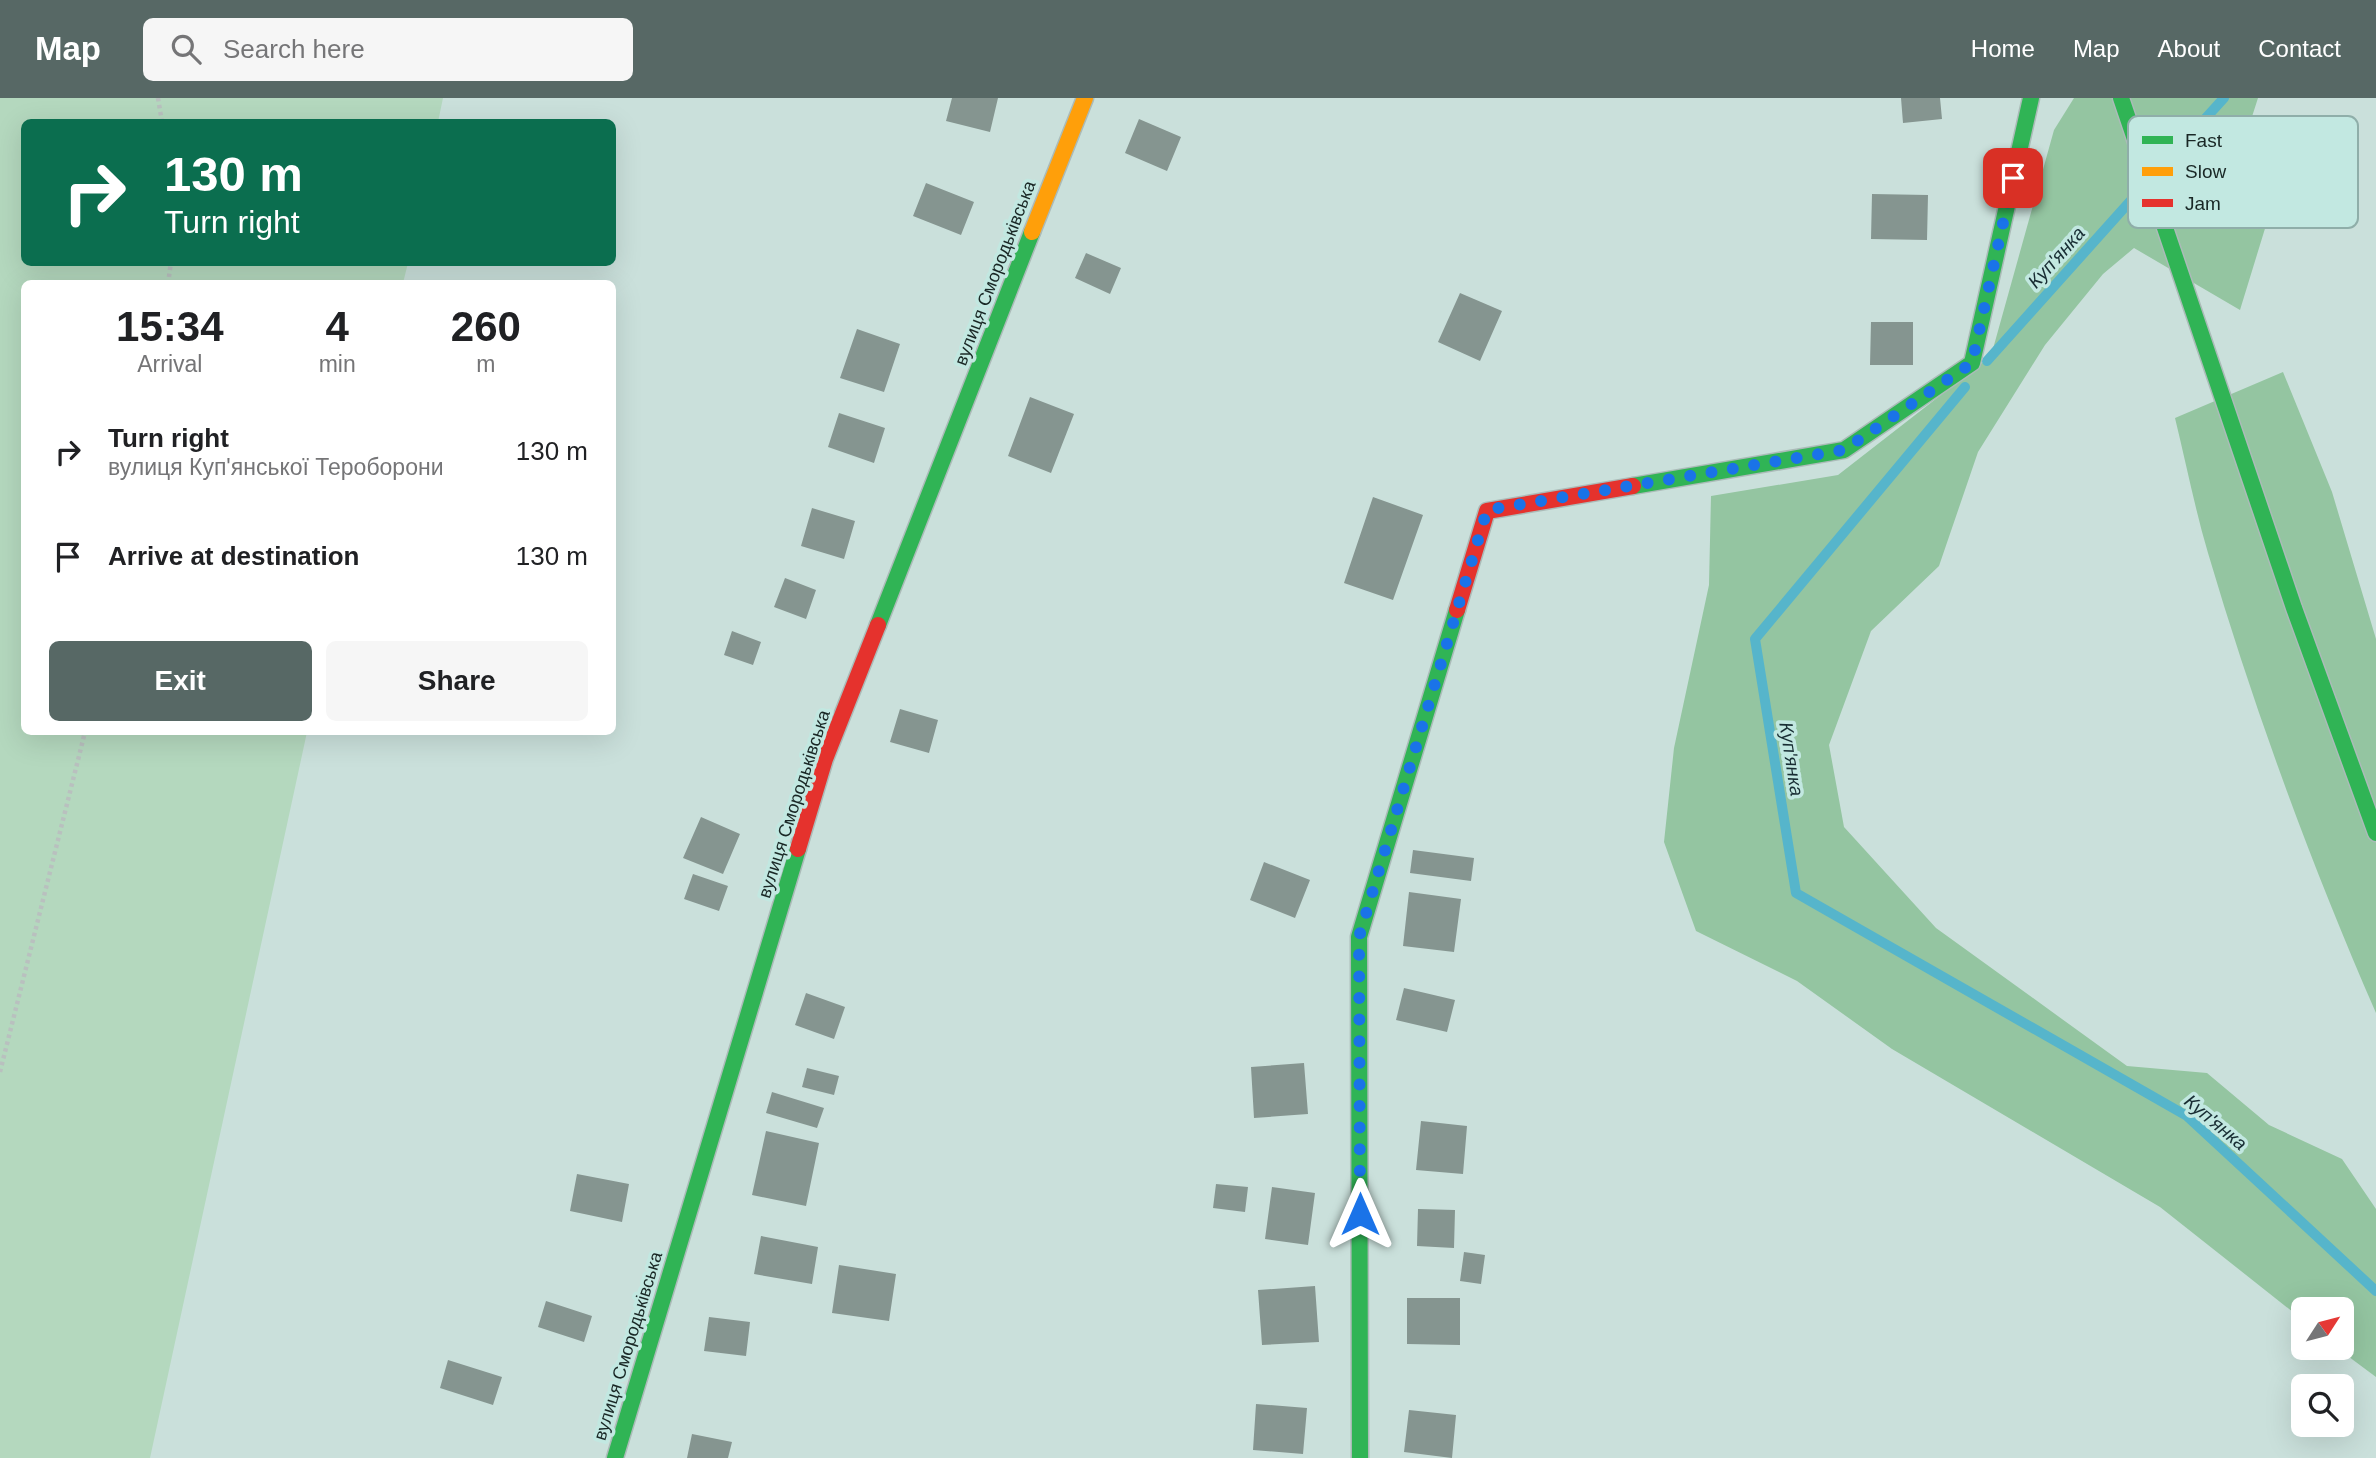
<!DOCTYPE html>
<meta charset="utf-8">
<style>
body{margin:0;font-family:Helvetica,sans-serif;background:#f6f6f6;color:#202124;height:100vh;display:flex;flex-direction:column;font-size:26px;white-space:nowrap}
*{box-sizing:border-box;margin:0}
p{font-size:23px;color:#757577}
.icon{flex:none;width:38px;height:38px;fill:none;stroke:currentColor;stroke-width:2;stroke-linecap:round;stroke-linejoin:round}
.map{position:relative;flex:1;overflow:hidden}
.side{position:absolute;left:21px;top:182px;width:595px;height:455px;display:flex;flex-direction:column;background:#fff;border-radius:10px;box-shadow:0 7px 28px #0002}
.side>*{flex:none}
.banner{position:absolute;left:21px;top:21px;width:595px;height:147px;border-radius:10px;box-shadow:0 7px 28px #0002;background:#0b6e4f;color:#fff;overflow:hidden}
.needle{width:46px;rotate:54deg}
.fabs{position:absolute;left:2291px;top:1199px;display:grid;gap:14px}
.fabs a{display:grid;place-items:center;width:63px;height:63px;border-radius:10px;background:#fff;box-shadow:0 7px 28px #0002;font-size:35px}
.pin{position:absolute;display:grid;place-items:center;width:60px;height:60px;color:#fff;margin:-30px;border-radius:14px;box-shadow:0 4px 10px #0006}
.me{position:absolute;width:77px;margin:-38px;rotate:0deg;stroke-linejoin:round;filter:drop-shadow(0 0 5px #0008)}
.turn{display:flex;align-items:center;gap:24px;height:147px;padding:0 28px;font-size:32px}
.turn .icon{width:91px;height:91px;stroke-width:2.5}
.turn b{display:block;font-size:49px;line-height:60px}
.eta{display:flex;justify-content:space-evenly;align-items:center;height:119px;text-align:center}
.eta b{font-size:42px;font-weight:700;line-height:49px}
.cta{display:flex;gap:14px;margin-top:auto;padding:14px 28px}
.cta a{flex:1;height:80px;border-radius:10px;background:#576865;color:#fff;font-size:28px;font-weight:700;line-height:80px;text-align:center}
.cta a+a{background:#f6f6f6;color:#202124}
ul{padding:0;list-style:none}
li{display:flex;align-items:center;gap:21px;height:105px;padding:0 28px}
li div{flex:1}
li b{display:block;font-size:26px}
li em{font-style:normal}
header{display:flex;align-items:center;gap:42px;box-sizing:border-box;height:98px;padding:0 35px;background:#576865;color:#fff}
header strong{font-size:33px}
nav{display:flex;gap:38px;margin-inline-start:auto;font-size:24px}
.search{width:490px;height:63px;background:#f6f6f6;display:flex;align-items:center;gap:18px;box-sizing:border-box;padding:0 24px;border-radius:10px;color:#757577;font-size:26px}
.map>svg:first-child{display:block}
</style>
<header>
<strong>Map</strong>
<div class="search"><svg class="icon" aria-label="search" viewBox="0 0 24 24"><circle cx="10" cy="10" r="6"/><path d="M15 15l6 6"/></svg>Search here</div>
<nav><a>Home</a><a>Map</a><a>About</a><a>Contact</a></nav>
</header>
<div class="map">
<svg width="2376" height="1360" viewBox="0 0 2376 1360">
<rect width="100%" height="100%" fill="#cae0db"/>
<path fill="#b4d8be" d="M0,0H443L438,24H24V164L408,165L403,185L24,186V634H307L150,1360H0Z"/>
<path fill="#94c5a1" d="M2074,0H2258L2249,28L2271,111L2240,212L2134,150L2103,176L2045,247L1978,354L1939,468L1871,533L1829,647L1844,729L1936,830L2127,968L2207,975L2269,1027L2342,1061L2376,1111V1279L2337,1250H2342V1211H2303V1222L2160,1109L1892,951L1797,883L1696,833L1664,744L1674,650L1709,487L1711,398L1838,377L1991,258L2054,32Z
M2283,274L2332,394L2376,541V915C2311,766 2254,611 2208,455C2195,411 2186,365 2175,320Z"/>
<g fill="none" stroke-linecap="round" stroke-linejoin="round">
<path stroke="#56b5cb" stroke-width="10" d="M2155,76L2224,0
M1987,263L2142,90
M1965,289L1755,541L1796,795L2187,1018L2376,1193"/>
</g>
<path fill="#859590" d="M952,0H998L990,34L946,23Z
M1901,0H1940L1942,21L1903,25Z
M1139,21L1181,39L1167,73L1125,55Z
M926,85L974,104L961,137L913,118Z
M1872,96L1928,97L1927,142L1871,141Z
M1086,155L1121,170L1110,196L1075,180Z
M1460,195L1502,213L1480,263L1438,244Z
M1871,224H1913V267H1870Z
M857,231L900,246L884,294L840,280Z
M1030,299L1074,316L1051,375L1008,358Z
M839,315L885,330L874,365L828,349Z
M1373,399L1423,417L1393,502L1344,485Z
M812,410L855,423L844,461L801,448Z
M785,480L816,492L806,521L774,509Z
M732,533L761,544L753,567L724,557Z
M900,611L938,622L929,655L890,644Z
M701,719L740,736L723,776L683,760Z
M1413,752L1474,760L1471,783L1410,775Z
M1264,764L1310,782L1295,820L1250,802Z
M693,776L728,788L719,813L684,801Z
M1409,794L1461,801L1454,854L1403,848Z
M1404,890L1455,902L1447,934L1396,922Z
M806,895L845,909L834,941L795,927Z
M1304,965L1308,1016L1254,1020L1251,969Z
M807,970L839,978L834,997L802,989Z
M772,994L824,1010L817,1030L766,1015Z
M1421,1023L1467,1028L1463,1076L1416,1072Z
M766,1033L819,1045L806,1108L752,1097Z
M577,1076L629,1086L622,1124L570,1113Z
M1216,1086L1248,1089L1245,1114L1213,1110Z
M1272,1089L1315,1095L1308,1147L1265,1141Z
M1418,1111L1455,1112L1454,1150L1417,1148Z
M761,1138L818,1149L812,1186L754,1176Z
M1464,1154L1485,1157L1481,1186L1460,1183Z
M839,1167L896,1176L889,1223L832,1215Z
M1315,1188L1319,1244L1262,1247L1258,1192Z
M1407,1200H1460V1247L1407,1246Z
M546,1203L592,1218L584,1244L538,1229Z
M709,1219L750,1224L746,1258L704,1253Z
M448,1262L502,1279L493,1307L440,1290Z
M1256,1306L1307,1310L1303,1356L1253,1352Z
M1409,1312L1456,1317L1452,1360L1404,1354Z
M692,1336L732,1344L728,1360H687Z"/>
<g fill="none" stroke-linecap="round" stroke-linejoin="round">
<g stroke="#abbbb8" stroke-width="19">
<path id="fast" d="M2121,0L2294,510L2376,735
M1633,388L1844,352L1972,265L2031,0
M878,527L1032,134
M615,1360L798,751
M1360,1360L1359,839L1457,512"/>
</g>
<g stroke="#abbbb8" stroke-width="19">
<path id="slow" d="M1032,134L1085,0"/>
</g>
<g stroke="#abbbb8" stroke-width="19">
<path id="jam" d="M1457,512L1487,413L1633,388
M798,751L825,661L878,527"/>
</g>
<path stroke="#b9c0bf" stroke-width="4.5" stroke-dasharray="3.5 3.5" stroke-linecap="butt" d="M158,0L162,24
M168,186L171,164
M0,974L85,634"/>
<use href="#fast" stroke="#30b455" stroke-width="16"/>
<use href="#slow" stroke="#ff9f0a" stroke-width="16"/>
<use href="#jam" stroke="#e5322d" stroke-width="16"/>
</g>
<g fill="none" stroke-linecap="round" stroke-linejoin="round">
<path stroke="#1a73e8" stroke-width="12" stroke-dasharray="0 21.6" d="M1360,1116L1359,839L1487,412L1844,352L1972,265L2013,80"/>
</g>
<g text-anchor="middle" stroke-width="7" stroke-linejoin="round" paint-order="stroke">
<g font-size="18" fill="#192725" stroke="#c2e8e1">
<text transform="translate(995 175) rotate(-69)" y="6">вулиця Смородьківська</text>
<text transform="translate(794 706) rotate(-72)" y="6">вулиця Смородьківська</text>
<text transform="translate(628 1248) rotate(-73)" y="6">вулиця Смородьківська</text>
</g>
<g font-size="19" font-style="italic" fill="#182d33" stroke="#c2e8e1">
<text transform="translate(2056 159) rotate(-48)" y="7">Куп'янка</text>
<text transform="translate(1792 661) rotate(81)" y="7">Куп'янка</text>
<text transform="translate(2216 1024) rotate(40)" y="7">Куп'янка</text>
</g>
</g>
<rect x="2128" y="18" width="230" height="112" rx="10" fill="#c2e8e1" stroke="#8faea9" stroke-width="2"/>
<rect x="2142" y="38" width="31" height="8" fill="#30b455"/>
<rect x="2142" y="69" width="31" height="9" fill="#ff9f0a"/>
<rect x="2142" y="101" width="31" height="8" fill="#e5322d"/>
<g font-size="19" fill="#192725">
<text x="2185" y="49">Fast</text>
<text x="2185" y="80">Slow</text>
<text x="2185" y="112">Jam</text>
</g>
</svg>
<div class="fabs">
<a><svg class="needle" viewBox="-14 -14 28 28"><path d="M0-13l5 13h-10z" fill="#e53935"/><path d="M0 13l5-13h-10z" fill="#757577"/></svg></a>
<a><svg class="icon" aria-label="search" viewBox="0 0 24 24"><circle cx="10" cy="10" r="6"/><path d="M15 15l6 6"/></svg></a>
</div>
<div class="pin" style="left:2013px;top:80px;background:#d93025"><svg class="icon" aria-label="arrive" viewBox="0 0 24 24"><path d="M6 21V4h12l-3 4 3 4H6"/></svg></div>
<svg class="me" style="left:1360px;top:1116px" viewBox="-20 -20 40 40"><path d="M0-17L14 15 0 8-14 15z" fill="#1a73e8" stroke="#fff" stroke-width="4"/></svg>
<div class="banner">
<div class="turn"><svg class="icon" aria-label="right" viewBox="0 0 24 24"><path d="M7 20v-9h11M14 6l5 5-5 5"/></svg><div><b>130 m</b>Turn right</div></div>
</div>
<section class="side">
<div class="eta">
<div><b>15:34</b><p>Arrival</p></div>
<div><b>4</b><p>min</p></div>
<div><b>260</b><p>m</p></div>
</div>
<ul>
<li><svg class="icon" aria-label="right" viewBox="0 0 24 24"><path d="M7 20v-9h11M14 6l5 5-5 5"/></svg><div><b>Turn right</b><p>вулиця Куп'янської Тероборони</p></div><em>130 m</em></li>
<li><svg class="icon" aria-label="arrive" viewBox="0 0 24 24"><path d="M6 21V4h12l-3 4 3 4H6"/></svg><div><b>Arrive at destination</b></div><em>130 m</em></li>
</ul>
<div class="cta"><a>Exit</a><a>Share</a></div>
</section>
</div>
